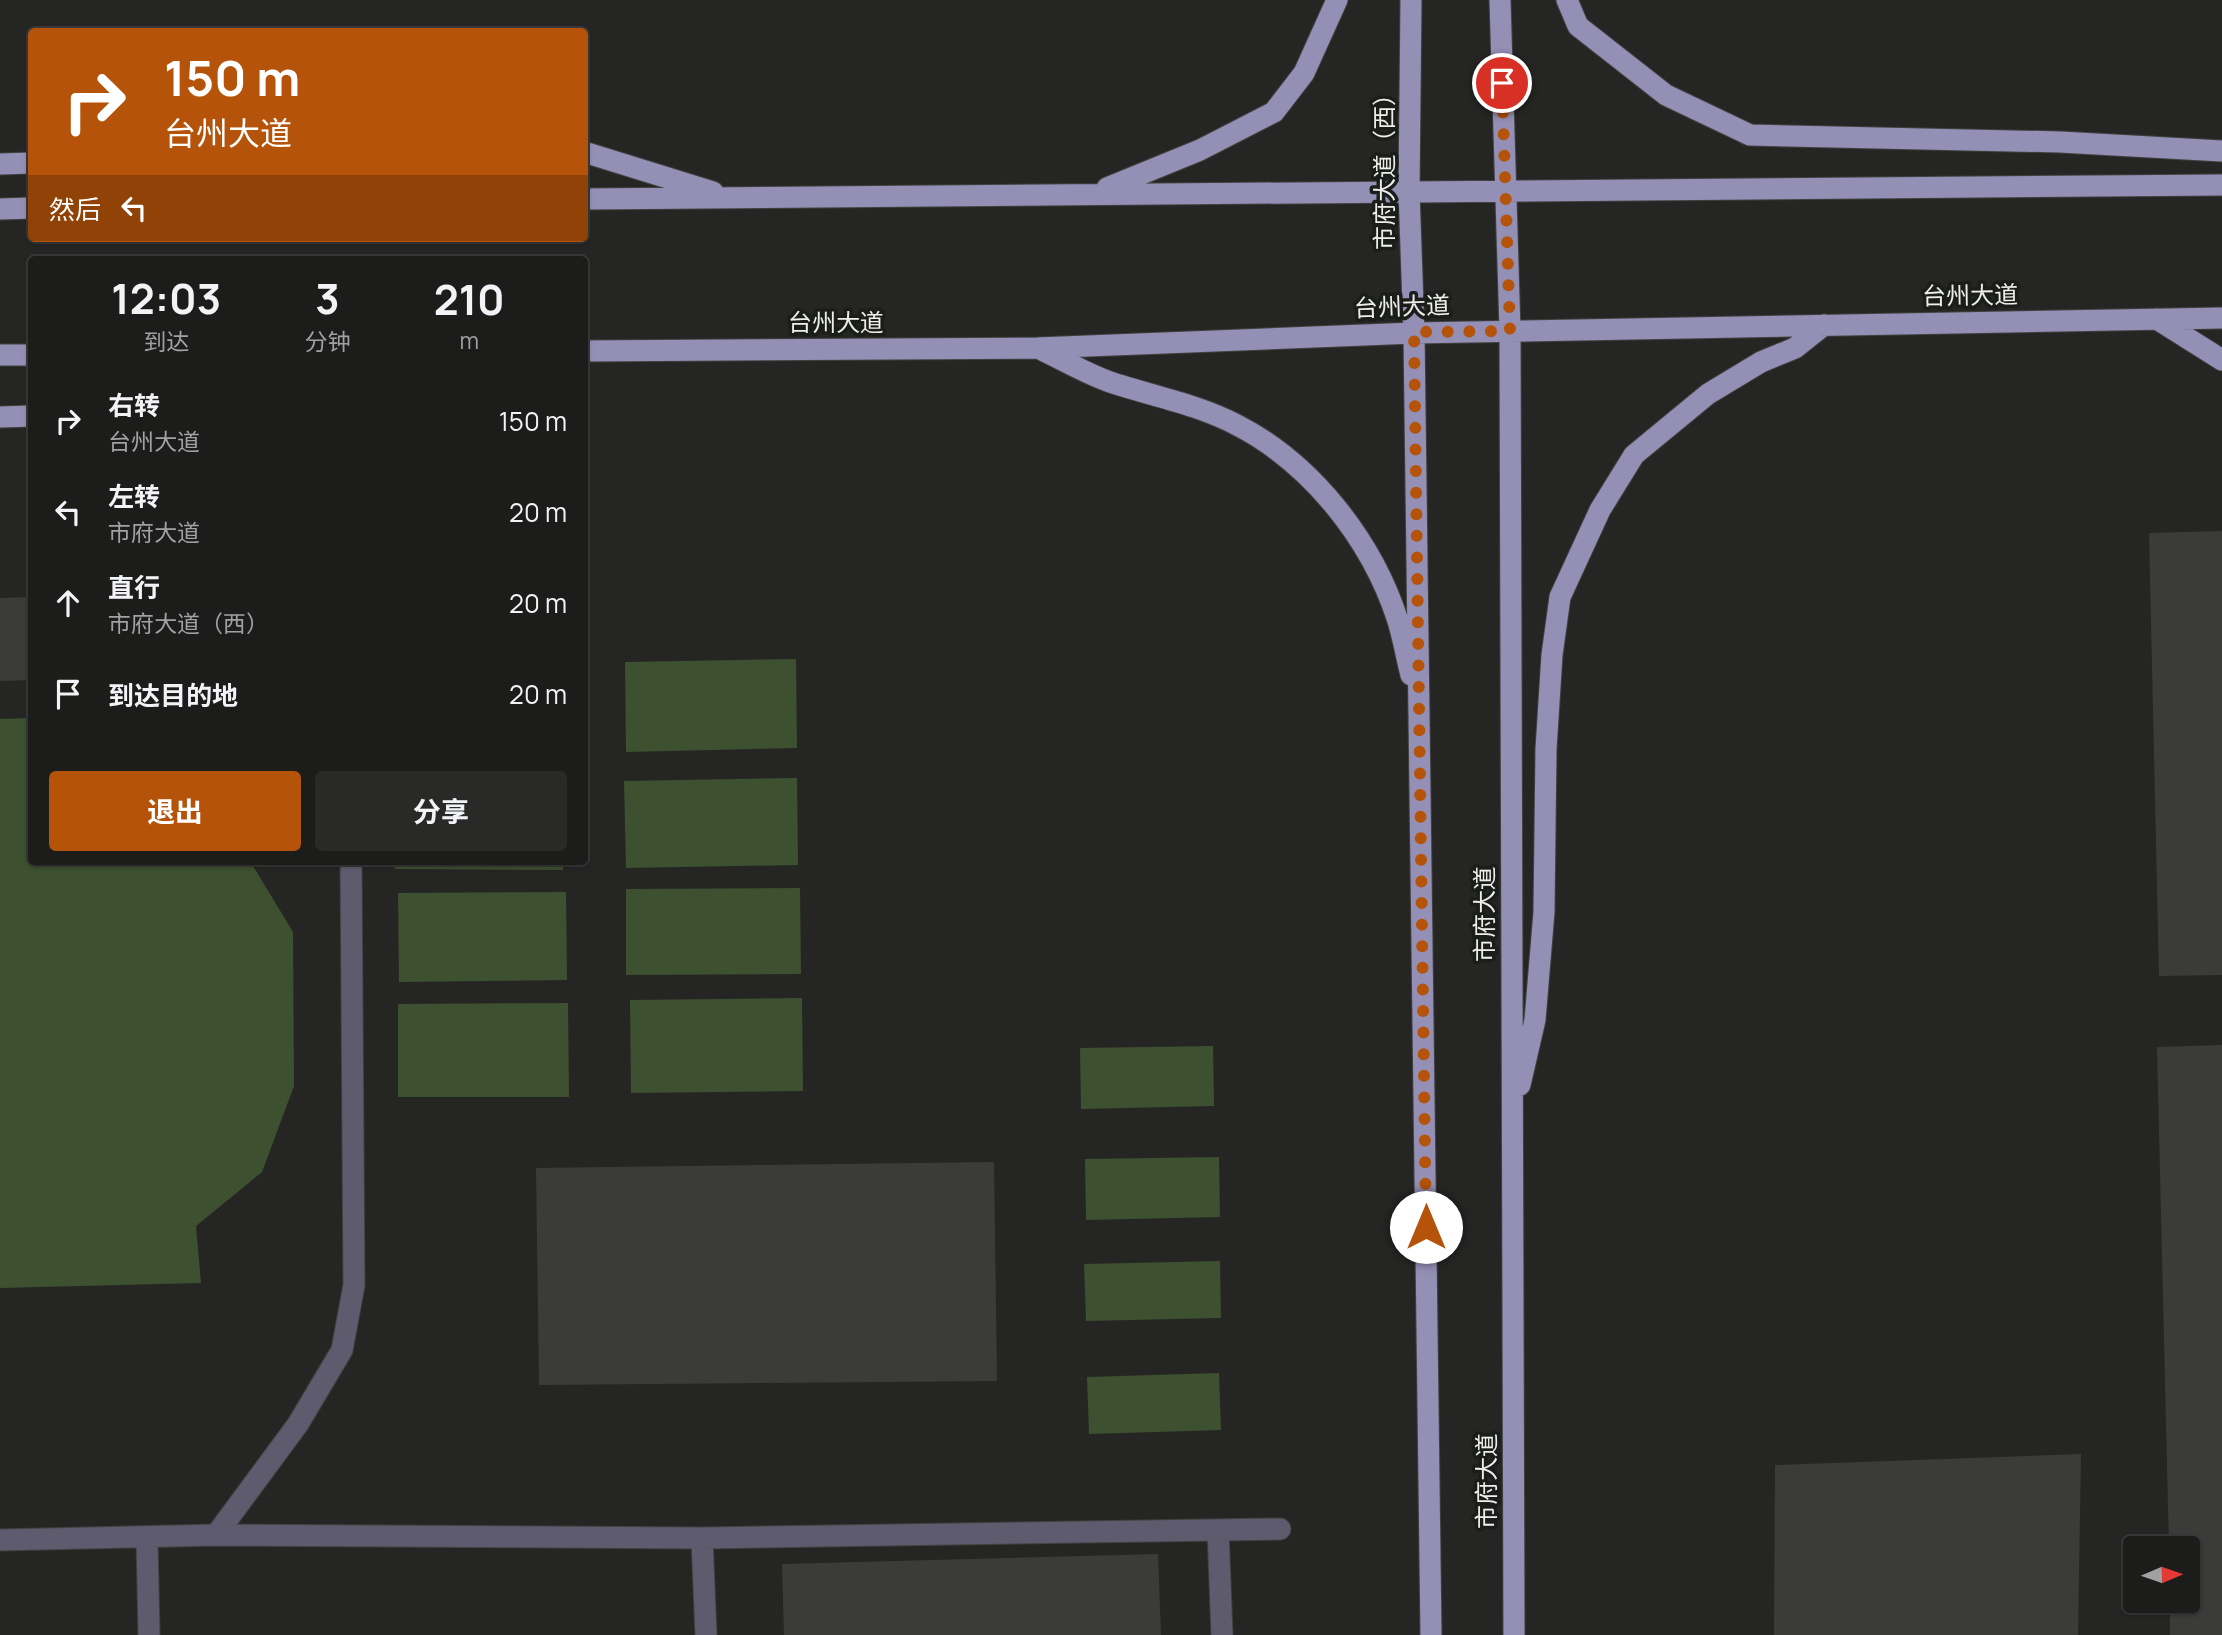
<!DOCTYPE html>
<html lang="zh">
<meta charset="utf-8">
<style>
body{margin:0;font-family:Manrope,"Noto Sans SC",sans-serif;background:#292928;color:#f1f3f6;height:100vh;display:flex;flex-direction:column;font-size:26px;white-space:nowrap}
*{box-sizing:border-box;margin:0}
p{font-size:23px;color:#a0a1a3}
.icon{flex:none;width:38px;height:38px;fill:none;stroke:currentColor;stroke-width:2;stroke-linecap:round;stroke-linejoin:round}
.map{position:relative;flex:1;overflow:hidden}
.panel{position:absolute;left:28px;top:256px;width:560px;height:609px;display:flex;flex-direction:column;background:#1c1c1b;border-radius:7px;box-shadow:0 2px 5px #0004,0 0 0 2px #3a3a3a}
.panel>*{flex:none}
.guide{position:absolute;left:28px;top:28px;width:560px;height:214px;border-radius:7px;box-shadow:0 2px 5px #0004,0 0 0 2px #3a3a3a;background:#b45309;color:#fff;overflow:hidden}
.needle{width:46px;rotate:88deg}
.tools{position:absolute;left:2123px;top:1536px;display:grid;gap:14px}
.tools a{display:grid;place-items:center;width:77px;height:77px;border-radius:7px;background:#1c1c1b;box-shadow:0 2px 5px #0004,0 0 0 2px #3a3a3a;font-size:35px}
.pin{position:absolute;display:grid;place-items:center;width:60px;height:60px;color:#fff;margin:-30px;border:4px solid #fff;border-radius:50%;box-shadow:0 2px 7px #0007}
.me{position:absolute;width:77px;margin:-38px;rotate:0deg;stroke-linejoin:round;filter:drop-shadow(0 0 5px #0008)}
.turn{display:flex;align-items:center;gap:24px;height:147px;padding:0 21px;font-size:32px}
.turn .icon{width:91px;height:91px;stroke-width:2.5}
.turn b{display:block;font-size:49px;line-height:60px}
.then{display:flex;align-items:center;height:66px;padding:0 21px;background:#0003;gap:14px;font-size:26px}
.eta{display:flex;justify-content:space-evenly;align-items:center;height:119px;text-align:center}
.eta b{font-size:42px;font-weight:700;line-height:49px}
.action{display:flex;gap:14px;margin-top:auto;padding:14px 21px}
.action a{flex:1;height:80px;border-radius:7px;background:#b45309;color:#fff;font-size:28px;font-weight:700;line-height:80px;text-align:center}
.action a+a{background:#292928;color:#f1f3f6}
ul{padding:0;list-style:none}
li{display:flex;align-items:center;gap:21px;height:91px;padding:0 21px}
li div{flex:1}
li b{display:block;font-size:26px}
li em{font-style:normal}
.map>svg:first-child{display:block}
</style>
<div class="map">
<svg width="2222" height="1635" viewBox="0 0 2222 1635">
<rect width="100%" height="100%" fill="#252624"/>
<path fill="#3d5030" d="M796,659L797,748L626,752L625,662Z
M31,718L32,861H250L293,932L294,1086L262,1172L196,1226L201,1283L0,1288V719Z
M797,778L798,865L626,868L624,781Z
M395,861H563V870L395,869Z
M800,888L801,974L626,975V889Z
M566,892L567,980L399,982L398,893Z
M802,998L803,1091L631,1093L630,1000Z
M568,1003L569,1097H398V1004Z
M1213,1046L1214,1106L1081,1109L1080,1048Z
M1219,1157L1220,1217L1086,1220L1085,1159Z
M1220,1261L1221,1318L1086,1321L1084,1264Z
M1219,1373L1221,1430L1089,1434L1087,1377Z"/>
<path fill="#3b3c3a" d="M2222,531V975L2159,976L2149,533Z
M32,597V680L0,681V598Z
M2222,1045V1635H2170V1601H2188V1549H2169L2157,1047Z
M994,1162L997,1381L539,1385L536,1168Z
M2081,1454L2078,1635H1774L1775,1465Z
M1158,1554L1161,1635H784L782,1564Z"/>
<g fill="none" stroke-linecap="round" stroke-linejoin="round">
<g stroke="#414240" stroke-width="23">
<path id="minor" d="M1218,1530L1222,1635
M216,1535L298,1424L342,1350L354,1285L351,861
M702,1538L706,1635
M147,1539L149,1635
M0,1540L216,1535L702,1538L1280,1529"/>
</g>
<g stroke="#414240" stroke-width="23">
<path id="major" d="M1411,0L1409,191L1414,333L1431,1635
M1500,0L1510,331L1514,1635
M1567,0L1578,26L1666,95L1750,135L2060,142L2222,151
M584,152L713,192
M0,164L32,163
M1107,188L1200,150L1274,112L1304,73L1337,0
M584,199L2222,185
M0,209L32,208
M2157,319L2222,360
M1042,350C1065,361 1087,374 1110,382C1152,396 1197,404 1237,425C1311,463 1371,539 1397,618C1403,636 1406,656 1411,675
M584,351L1037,348L1414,333L2222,318
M0,355H32
M0,417L32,416
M1520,1085L1535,1020L1544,912L1546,749L1552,655L1560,597L1600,510L1634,455L1708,394L1761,362L1795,348L1824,325"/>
</g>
<use href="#minor" stroke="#5d5b6d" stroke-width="21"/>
<use href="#major" stroke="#938fb5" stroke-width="21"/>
</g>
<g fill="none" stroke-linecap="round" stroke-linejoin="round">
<path stroke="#b45309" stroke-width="12" stroke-dasharray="0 21.6" d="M1426,1227L1414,332L1510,331L1502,83"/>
</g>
<g text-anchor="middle" stroke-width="7" stroke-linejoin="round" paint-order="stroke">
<g font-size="24" fill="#edeeec" stroke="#1b1d1b">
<text transform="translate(1385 166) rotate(-90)" y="8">市府大道（西）</text>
<text transform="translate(1970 296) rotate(-1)" y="8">台州大道</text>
<text transform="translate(1402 307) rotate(-2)" y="8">台州大道</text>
<text x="836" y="331">台州大道</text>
<text transform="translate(1485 914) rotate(-90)" y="8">市府大道</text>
<text transform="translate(1487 1481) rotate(-90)" y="8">市府大道</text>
</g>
</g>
</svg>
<div class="tools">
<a><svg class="needle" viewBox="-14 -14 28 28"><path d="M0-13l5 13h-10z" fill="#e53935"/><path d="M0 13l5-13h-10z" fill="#a0a1a3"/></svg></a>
</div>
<div class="pin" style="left:1502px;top:83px;background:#d93025"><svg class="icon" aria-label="arrive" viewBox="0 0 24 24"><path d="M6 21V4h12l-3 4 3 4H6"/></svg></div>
<svg class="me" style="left:1426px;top:1227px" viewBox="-20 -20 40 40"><circle r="19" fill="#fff"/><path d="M0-13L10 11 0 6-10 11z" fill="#b45309"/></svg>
<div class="guide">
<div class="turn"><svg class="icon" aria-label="right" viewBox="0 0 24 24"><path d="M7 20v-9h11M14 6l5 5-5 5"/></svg><div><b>150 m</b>台州大道</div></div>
<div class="then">然后<svg class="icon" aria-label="left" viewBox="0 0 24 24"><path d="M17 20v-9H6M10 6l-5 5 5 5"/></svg></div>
</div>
<section class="panel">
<div class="eta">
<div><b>12:03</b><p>到达</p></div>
<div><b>3</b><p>分钟</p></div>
<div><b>210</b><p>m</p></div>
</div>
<ul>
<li><svg class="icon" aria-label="right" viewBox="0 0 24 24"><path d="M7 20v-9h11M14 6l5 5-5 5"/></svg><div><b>右转</b><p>台州大道</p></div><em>150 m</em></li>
<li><svg class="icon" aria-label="left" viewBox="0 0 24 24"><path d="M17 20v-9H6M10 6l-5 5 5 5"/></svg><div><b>左转</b><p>市府大道</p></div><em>20 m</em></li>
<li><svg class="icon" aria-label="ahead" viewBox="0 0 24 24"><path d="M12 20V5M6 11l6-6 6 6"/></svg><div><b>直行</b><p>市府大道（西）</p></div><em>20 m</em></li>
<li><svg class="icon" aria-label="arrive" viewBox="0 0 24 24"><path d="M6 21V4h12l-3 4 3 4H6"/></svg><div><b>到达目的地</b></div><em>20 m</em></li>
</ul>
<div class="action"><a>退出</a><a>分享</a></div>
</section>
</div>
